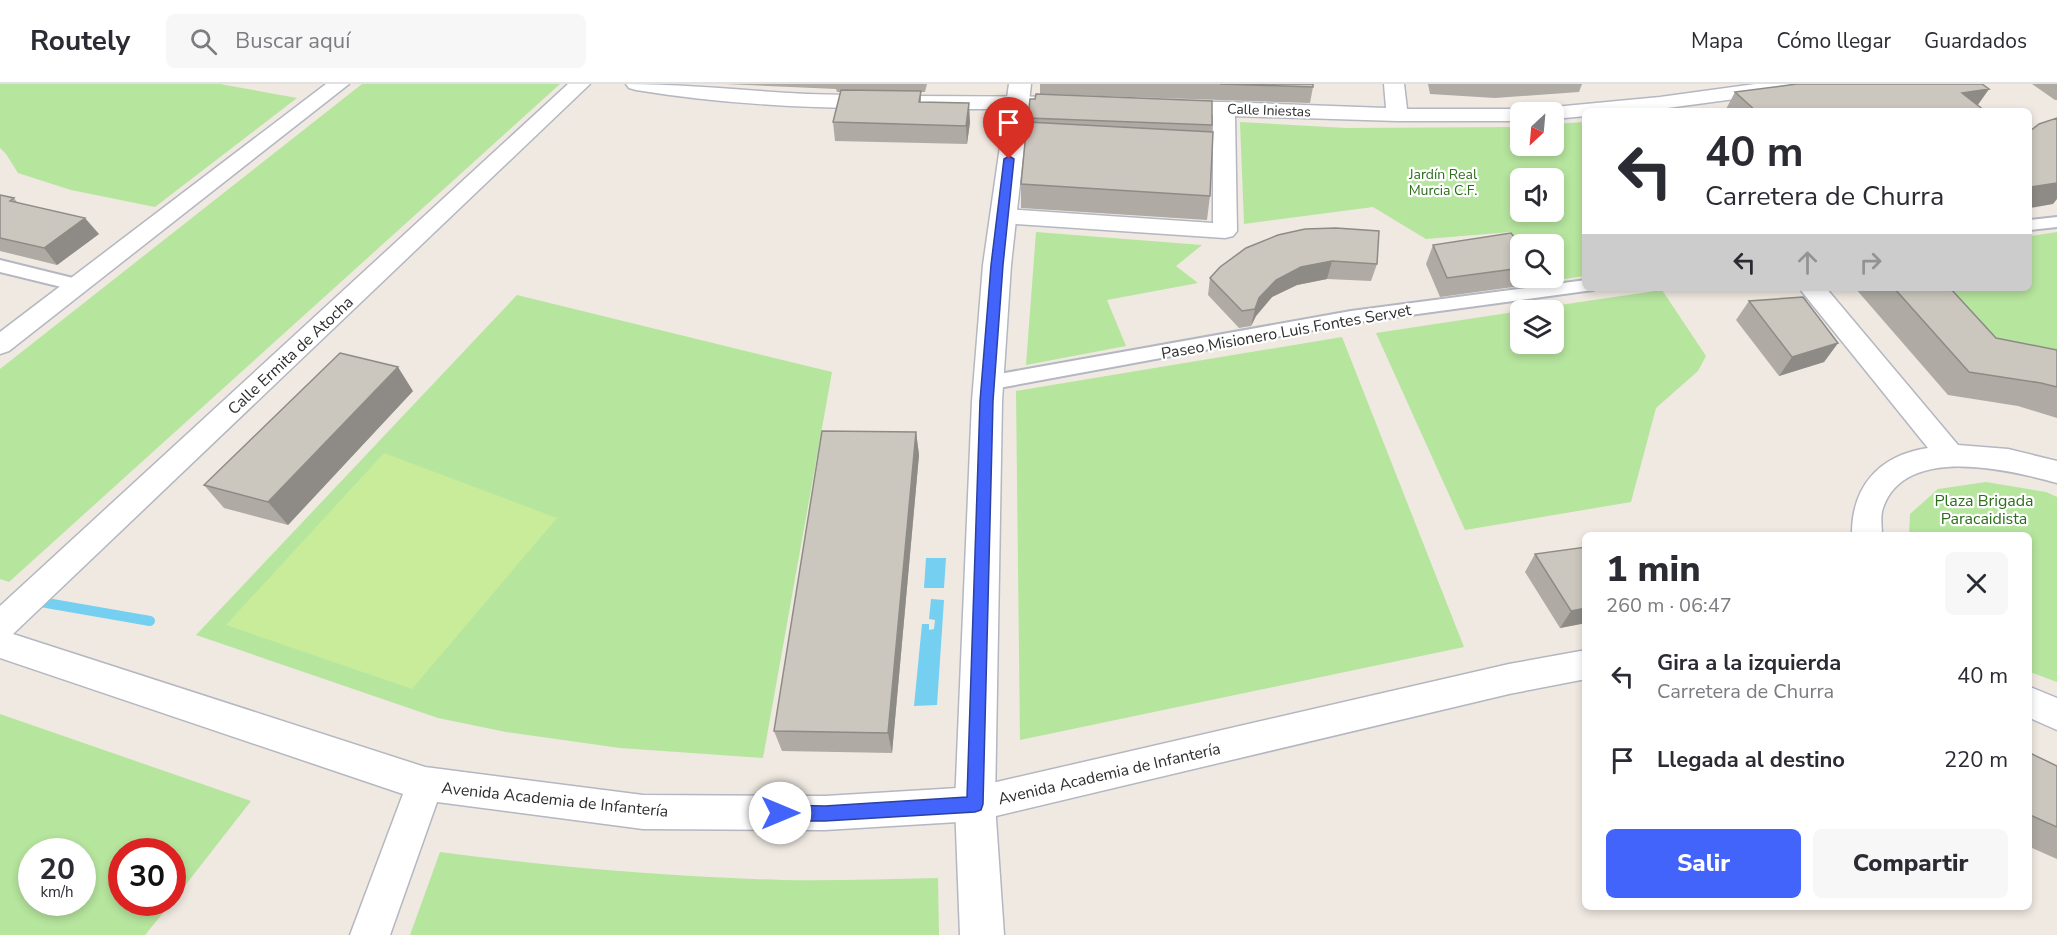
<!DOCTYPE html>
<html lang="es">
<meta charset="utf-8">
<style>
body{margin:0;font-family:"Nunito Sans",sans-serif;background:#f7f7f7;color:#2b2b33;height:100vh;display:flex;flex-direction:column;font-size:22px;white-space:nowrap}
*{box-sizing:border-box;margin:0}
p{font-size:20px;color:#7c7c81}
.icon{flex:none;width:33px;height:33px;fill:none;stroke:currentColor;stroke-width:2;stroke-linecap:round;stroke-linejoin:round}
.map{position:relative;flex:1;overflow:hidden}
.sheet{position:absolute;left:1582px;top:448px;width:450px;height:378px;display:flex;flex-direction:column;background:#fff;border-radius:9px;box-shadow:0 3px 9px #0003}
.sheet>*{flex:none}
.hud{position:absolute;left:1582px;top:24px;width:450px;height:183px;border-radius:9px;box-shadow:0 3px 9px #0003;background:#fff;color:#2b2b33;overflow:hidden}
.needle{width:39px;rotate:206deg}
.controls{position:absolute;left:1510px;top:18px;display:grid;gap:12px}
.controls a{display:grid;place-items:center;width:54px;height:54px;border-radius:9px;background:#fff;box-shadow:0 3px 9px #0003;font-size:30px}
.speed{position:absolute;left:18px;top:754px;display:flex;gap:12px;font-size:30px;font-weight:700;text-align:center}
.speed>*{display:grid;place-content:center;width:78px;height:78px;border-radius:50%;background:#fff;box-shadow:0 3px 9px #0003;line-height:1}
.speed small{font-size:15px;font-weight:400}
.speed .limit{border:9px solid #d22;background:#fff;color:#111}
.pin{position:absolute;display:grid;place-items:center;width:51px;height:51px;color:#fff;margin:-62px -26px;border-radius:50% 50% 50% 0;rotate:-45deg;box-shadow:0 0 6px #0007}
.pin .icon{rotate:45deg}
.me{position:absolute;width:66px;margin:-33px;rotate:90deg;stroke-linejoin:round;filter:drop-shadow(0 0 4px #0008)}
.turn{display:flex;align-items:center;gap:21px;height:126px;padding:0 24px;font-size:27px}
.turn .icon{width:78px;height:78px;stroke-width:2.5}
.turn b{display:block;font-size:42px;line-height:51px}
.lanes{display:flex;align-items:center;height:57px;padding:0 24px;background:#0003;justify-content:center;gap:30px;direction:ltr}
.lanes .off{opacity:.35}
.round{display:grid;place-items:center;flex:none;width:63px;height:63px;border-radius:9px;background:#f7f7f7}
.summary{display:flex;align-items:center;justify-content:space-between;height:102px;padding:0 24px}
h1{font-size:36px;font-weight:800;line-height:45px}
.cta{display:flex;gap:12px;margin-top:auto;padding:12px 24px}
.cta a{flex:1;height:69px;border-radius:9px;background:#4264fb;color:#fff;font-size:24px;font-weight:800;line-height:69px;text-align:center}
.cta a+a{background:#f7f7f7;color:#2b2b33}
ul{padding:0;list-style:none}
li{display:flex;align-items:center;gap:18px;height:84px;padding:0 24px}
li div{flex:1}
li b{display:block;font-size:22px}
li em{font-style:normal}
header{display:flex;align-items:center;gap:36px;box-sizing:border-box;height:84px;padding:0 30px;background:#fff;border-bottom:2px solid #e1e1e2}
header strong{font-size:28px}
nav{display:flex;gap:33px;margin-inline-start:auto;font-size:21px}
.search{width:420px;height:54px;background:#f7f7f7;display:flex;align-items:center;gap:15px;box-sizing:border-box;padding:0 21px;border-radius:9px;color:#7c7c81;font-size:22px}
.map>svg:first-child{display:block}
</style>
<header>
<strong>Routely</strong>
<div class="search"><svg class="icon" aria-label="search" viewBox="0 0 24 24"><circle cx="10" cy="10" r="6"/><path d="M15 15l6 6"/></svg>Buscar aquí</div>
<nav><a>Mapa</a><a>Cómo llegar</a><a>Guardados</a></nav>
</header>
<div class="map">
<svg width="2057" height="851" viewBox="0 0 2057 851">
<rect width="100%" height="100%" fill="#efe9e1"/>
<path fill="#b6e59e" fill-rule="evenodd" d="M0,0H220L297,14L155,123L71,106L18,89L6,70L0,64Z
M362,0H560L9,498L0,495V285Z
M1240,38L1346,44L1521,43V62H1554V40L1585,38V192L1551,197L1548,194H1554V160H1522L1511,148L1426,155L1373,123L1244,140ZM1521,94H1554V128H1521Z
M1036,148L1202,161L1176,182L1198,199L1107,216L1126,262L1026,281Z
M2057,148V289L1986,270L1924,204H2030V152Z
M1662,206L1706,272L1698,287L1656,324L1631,418L1465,446L1376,249L1521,227V260H1554V226H1526Z
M517,211L832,288L763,674L620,664L506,648L438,634L196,551Z
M1342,253L1464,563L1020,656L1016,307Z
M1986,398L2046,408L2057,413V598L2030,588V452L1909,451L1910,430L1938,405Z
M0,630L251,717L173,817L172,768H122V819H171L145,851H0ZM32,768H82V819H32Z
M440,768C554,783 668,793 783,796C834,797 886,795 938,794L939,851H410Z"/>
<path fill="#c9ec9a" d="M384,369L557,434L412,605L226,541Z"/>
<path fill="#75cff0" d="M926,474H946L944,504H924Z
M931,515L944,516L937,621L914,622L922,540H929V546L934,545L935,536L929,535Z"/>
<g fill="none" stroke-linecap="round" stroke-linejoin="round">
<path stroke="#75cff0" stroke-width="10" d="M35,517L150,537"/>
<g stroke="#b4b7c1" stroke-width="4">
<path id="pedestrian" d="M2057,133V143L2030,146V136Z
M0,176L85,197L87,201L85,205L78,207L0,188Z
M1586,196V204H1594L1593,206L1351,239L988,306L981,304L978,299L981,294L988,292L1351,227Z"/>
</g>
<g stroke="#b4b7c1" stroke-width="3">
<path id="minor" d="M326,0H349L9,267L0,270V248Z
M568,0H590L13,550L425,683L643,711L825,712L975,703L1509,580L1586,566V595L1509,610L975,737L825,746L643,745L437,718L390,851H350L403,710L0,574V522Z
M626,0C686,0 746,7 807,10C895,13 983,12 1071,13L1078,15L1082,19L1078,23L1071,25C926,24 779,30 636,6L629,4Z
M1384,0H1404L1407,25H1521L1530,28H1521V37H1397L1235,32L1237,147L1233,152L1225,154L1003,139L995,137L991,132L995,127L1003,125L1213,139V31L1162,28L1159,23L1162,18H1224L1386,24Z
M1755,0H1812L1809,4L1802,6L1660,25L1586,27V32L1554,35V28H1544L1546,24L1554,23L1660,13Z
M1799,204H1826L1958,361L2008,365L2057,377V399C2010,386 1905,360 1883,424C1880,432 1882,443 1882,452H1852C1851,403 1879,371 1928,364Z
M2030,603L2057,614V646L2030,634Z"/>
</g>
<g stroke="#b4b7c1" stroke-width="3">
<path id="tertiary" d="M1009,0H1031L1011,181L1002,317L995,720L1004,851H960L955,720L972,317L983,181Z"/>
</g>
<use href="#pedestrian" fill="#fff" fill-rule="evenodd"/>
<use href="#minor" fill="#fff" fill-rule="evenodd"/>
<use href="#tertiary" fill="#fff" fill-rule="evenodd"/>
</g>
<path fill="#afaba4" d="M725,0H927L925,8H921V18L970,38L967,60L835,57L833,38L841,8H837L836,5Z
M1040,0H1313V3L1310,19L1040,10Z
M1428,0H1582L1579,8L1495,14L1430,10Z
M2032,0H2057V16H2055Z
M1989,5L1978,21L1985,27H1725L1735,8Z
M1028,34L1212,41L1210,112L1207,136L1021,124V100Z
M0,111L14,114L17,118L99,150L57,181L0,167Z
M1379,147L1377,180L1371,197L1327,195L1297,201L1272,213L1256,232L1251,242L1239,244L1208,211L1210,194Z
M1433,161L1521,162V194H1532L1528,201L1440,213L1426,180Z
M1855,204H1950L1996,254L2057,266V334L2018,322L1948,311Z
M1749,217L1838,259L1824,278L1779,292L1736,236Z
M413,307L288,441L224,424L204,401Z
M916,348L919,371L892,669L782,667L774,647Z
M1535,470L1586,539L1560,544L1525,488Z
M2030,669L2057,682V775L2030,763Z"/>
<path fill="#8e8b86" d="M1989,5L1973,27L1962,9Z
M969,19L970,38L967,60L966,42Z
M2057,99V115L2053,120L2030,124V103Z
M85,134L99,150L57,181L44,164Z
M1332,177L1327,195L1297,201L1272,213L1256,232L1251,242L1255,225L1259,214L1276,196L1301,183Z
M1838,259L1824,278L1779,292L1792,273Z
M398,283L413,307L288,441L268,418Z
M916,348L919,371L892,669L888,649Z
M1586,524V539L1560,544L1571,527Z"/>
<path fill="#cbc7bf" stroke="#8e8b86" stroke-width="1.5" d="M1220,0H1313V3Z
M1797,0H1982L1989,5L1962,9L1985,27H1756L1735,8Z
M841,6L921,7L919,18L969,19L966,42L833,38Z
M1036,10L1212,17V41L1028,34L1030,15H1035Z
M2057,34V99L2030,103V47L2039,40Z
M1027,38L1213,48L1210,112L1021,100Z
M0,111L14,114L10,117L85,134L44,164L0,154Z
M1336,144L1379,147L1377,180L1332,177L1301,183L1276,196L1259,214L1255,225L1242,227L1210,194L1220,183L1246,164L1278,151L1305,145Z
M1511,149L1521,162V184L1447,194L1433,161Z
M1894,204H1950L1996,254L2057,266V303L2041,299L1969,288Z
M1803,213L1838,259L1792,273L1749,217Z
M340,269L398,283L268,418L204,401Z
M822,347L916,348L888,649L774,647Z
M1586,463V524L1571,527L1535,470Z
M2030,669L2057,682V743L2030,731Z"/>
<path fill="#4264fb" stroke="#2b41a3" stroke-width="1.5" d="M1009,72L1014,75L1003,181L993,317L983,720L981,726L975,728L825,737H780L774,735L772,729L774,724L780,721L825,722L967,713L980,317L991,181L1004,75Z"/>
<g text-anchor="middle" stroke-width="4.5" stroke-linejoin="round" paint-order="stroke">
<g font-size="14" fill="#2e2e2e" stroke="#fff">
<text transform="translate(1269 26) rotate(2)" y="5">Calle Iniestas</text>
</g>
<g font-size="14" fill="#2c6e1b" stroke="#fff">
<text x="1443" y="95">Jardín Real<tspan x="1443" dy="16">Murcia C.F.</tspan></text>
</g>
<g font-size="16" fill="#2e2e2e" stroke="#fff">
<text transform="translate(1286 247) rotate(-10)" y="6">Paseo Misionero Luis Fontes Servet</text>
<text transform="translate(290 271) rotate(-43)" y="6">Calle Ermita de Atocha</text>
<text transform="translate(1109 689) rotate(-13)" y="6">Avenida Academia de Infantería</text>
<text transform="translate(555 715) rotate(6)" y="6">Avenida Academia de Infantería</text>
</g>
<g font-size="16" fill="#2c6e1b" stroke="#fff">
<text x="1984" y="422">Plaza Brigada<tspan x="1984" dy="18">Paracaidista</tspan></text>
</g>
</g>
</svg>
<div class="controls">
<a><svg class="needle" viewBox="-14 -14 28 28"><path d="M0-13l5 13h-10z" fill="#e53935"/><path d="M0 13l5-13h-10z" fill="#7c7c81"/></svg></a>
<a><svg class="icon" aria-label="sound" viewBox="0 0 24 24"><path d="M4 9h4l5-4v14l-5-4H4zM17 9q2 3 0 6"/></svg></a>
<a><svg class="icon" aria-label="search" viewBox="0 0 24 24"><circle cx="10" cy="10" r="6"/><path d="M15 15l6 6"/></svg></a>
<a><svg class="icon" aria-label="layers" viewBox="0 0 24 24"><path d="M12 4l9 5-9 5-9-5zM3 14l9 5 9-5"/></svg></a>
</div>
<div class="speed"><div>20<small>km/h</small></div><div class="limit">30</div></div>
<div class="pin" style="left:1009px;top:75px;background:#d93025"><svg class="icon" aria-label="arrive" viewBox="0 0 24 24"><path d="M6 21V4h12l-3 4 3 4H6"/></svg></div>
<svg class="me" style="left:780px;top:729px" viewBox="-20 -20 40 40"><circle r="19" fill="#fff"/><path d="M0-13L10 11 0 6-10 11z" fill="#4264fb"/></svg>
<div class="hud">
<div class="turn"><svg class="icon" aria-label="left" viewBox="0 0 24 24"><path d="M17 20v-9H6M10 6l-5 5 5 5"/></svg><div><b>40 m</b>Carretera de Churra</div></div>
<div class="lanes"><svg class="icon" aria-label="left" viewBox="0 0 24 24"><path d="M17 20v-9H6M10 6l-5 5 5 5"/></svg><svg class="icon off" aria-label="ahead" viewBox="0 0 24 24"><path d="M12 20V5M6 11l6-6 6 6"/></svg><svg class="icon off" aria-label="right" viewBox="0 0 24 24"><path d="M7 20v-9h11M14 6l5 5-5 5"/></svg></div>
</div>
<section class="sheet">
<div class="summary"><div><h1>1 min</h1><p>260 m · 06:47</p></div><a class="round"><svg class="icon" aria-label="close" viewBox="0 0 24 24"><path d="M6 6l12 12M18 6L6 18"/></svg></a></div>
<ul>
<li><svg class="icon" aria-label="left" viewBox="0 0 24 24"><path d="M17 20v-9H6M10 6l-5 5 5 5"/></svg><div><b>Gira a la izquierda</b><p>Carretera de Churra</p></div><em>40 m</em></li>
<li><svg class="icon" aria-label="arrive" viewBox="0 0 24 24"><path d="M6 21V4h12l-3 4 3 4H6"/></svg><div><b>Llegada al destino</b></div><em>220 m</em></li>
</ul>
<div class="cta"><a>Salir</a><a>Compartir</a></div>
</section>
</div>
